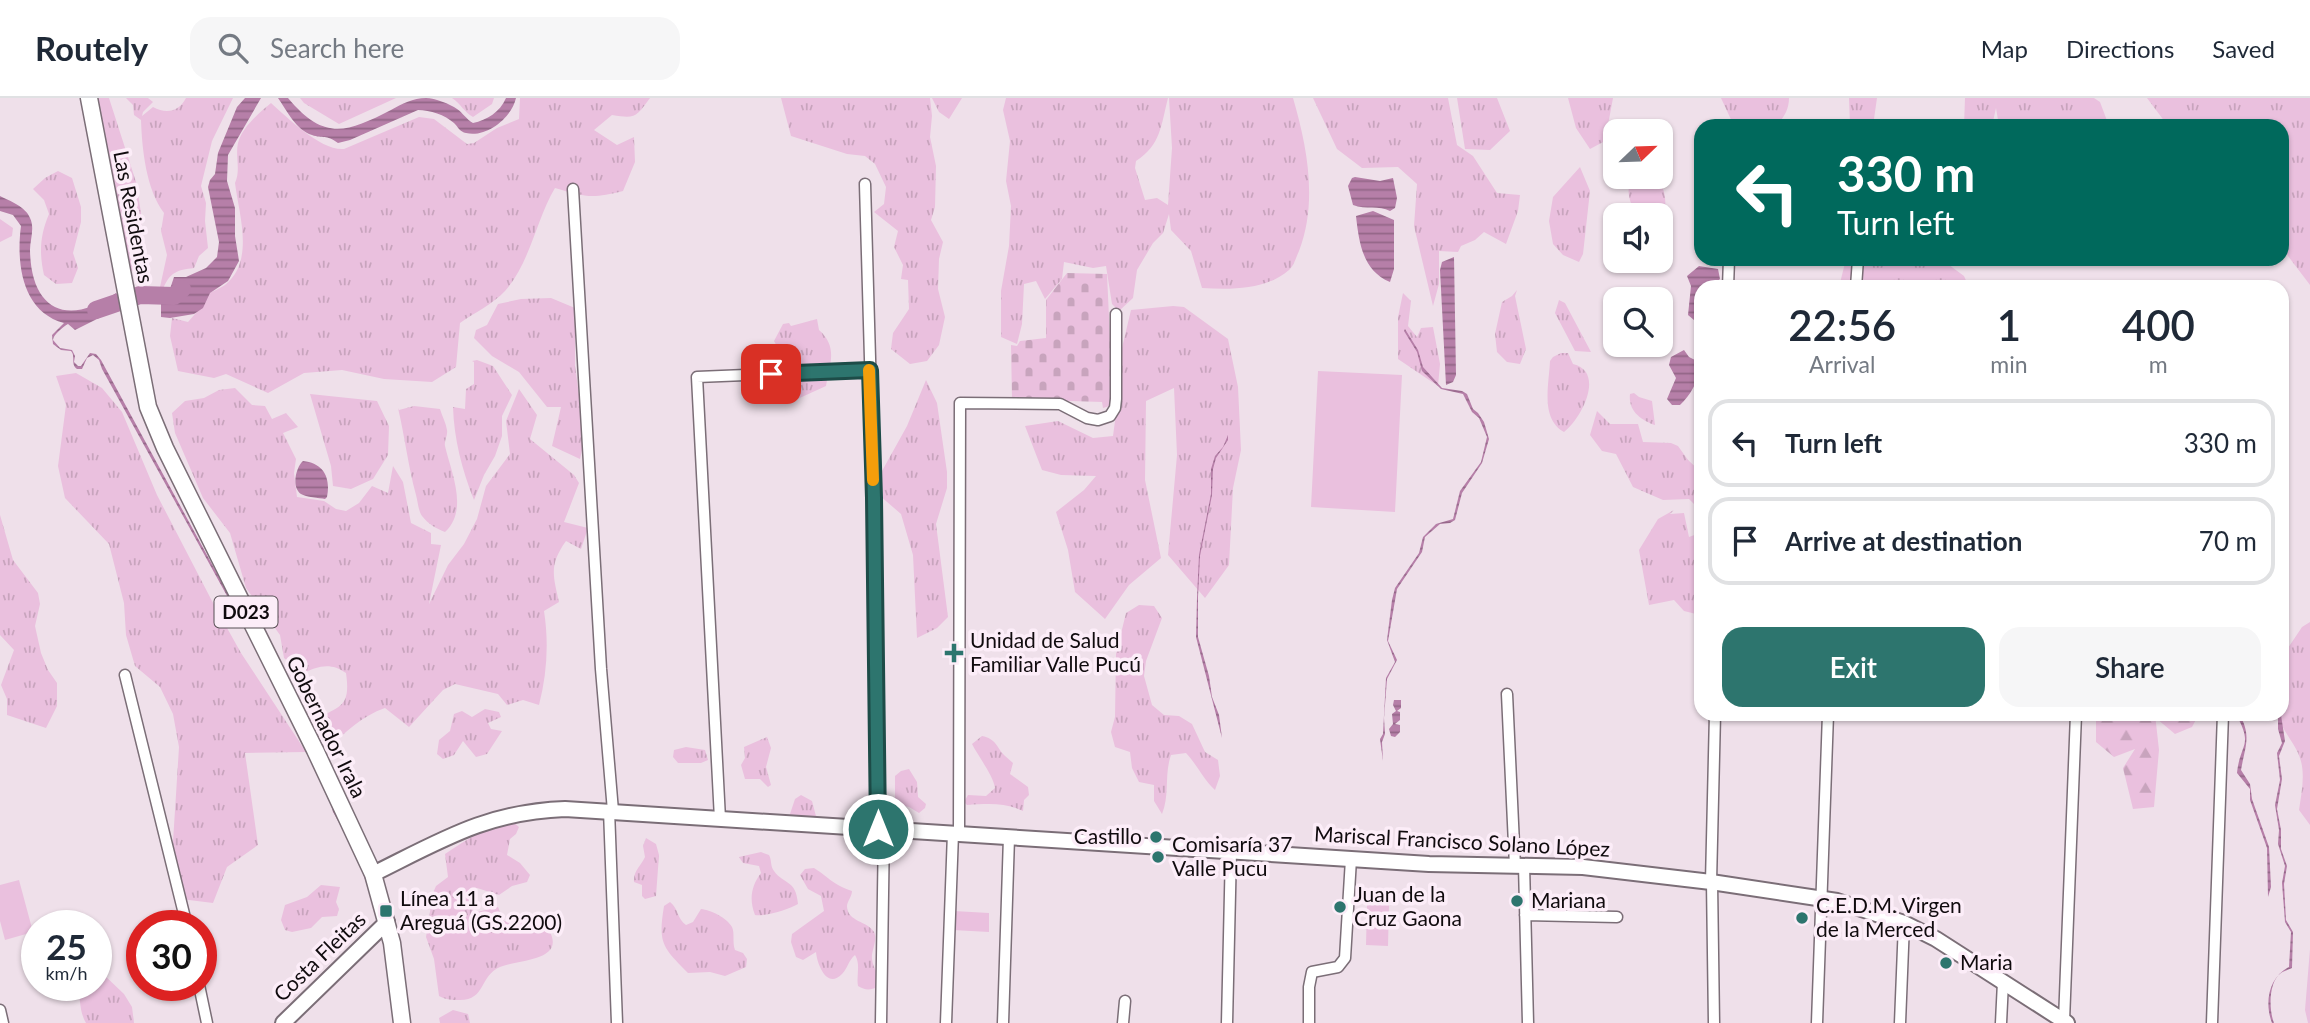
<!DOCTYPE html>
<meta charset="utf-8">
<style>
body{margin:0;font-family:Lato,sans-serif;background:#f6f6f7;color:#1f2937;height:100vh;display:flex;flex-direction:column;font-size:26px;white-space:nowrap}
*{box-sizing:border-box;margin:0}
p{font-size:23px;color:#747a83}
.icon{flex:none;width:38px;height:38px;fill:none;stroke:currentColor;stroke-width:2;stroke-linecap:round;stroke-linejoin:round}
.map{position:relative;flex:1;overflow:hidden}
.sheet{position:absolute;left:1694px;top:182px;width:595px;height:441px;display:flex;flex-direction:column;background:#fff;border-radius:21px;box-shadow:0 2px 5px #0004}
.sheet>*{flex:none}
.hud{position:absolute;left:1694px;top:21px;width:595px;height:147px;border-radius:21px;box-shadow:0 2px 5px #0004;background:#00695c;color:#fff;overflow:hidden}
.needle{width:46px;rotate:67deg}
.buttons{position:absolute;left:1603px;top:21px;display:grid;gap:14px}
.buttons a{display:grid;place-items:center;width:70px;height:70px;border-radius:14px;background:#fff;box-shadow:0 2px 5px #0004;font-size:35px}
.speed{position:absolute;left:21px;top:812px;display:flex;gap:14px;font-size:35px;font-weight:700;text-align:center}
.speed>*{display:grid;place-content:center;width:91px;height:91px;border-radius:50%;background:#fff;box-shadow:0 2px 5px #0004;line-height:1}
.speed small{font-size:18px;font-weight:400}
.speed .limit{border:10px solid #d22;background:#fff;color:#111}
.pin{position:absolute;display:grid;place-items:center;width:60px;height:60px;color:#fff;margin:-30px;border-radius:14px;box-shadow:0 4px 10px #0006}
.me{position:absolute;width:77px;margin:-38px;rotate:0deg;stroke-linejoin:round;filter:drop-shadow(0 0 5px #0008)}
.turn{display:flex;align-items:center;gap:24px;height:147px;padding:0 28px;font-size:32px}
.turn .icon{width:91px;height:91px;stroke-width:2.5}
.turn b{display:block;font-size:49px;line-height:60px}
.eta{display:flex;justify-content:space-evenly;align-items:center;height:119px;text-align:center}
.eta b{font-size:42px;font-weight:600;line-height:49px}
.cta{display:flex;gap:14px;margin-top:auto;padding:14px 28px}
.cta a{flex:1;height:80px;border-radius:21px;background:#2d756e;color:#fff;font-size:28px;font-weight:600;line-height:80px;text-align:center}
.cta a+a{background:#f6f6f7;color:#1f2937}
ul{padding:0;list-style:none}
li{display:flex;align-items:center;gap:21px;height:88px;margin:0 14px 10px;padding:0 14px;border:4px solid #e0e1e3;border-radius:21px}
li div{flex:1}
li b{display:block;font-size:26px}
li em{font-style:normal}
header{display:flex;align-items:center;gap:42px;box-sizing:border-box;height:98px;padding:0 35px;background:#fff;border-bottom:2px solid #e0e1e3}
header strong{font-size:33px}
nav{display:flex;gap:38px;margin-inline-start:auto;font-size:24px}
.search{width:490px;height:63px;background:#f6f6f7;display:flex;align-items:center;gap:18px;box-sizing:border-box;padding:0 24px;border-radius:21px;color:#747a83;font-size:26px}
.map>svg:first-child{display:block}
</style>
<header>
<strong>Routely</strong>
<div class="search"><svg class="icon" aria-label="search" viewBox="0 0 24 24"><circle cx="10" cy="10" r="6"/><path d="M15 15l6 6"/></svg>Search here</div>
<nav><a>Map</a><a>Directions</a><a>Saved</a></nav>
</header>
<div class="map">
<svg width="2310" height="925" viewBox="0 0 2310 925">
<defs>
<pattern id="grass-tufts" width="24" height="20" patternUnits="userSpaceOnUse" patternTransform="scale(1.75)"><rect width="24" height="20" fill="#eac0de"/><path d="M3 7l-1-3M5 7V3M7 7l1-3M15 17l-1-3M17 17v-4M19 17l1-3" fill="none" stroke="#c8a4bd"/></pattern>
<pattern id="forest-firs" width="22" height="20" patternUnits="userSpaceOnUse" patternTransform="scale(1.75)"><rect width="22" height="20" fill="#eac0de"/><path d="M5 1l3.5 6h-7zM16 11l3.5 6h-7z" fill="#c8a4bd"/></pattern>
<pattern id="cemetery-stones" width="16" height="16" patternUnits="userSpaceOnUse" patternTransform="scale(1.75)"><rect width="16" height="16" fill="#eac0de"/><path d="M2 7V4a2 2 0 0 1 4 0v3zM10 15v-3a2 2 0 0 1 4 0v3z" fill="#c8a4bd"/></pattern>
<pattern id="water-rules" width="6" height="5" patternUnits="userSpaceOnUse" patternTransform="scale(1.75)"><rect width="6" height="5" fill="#b67fa8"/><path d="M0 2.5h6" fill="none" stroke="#936687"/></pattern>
</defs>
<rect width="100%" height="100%" fill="#efe0ea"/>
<path fill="url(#grass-tufts)" d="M96,0H109L136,84L141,115L143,177L130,172Z
M126,0H148L153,4L143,14L142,18L153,9C166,16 179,14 186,0H233L212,43L201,88L206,105L205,123L208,150L199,158L194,170C177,172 170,174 163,191L160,189L167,157L161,133L164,115C146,91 142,51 141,22L134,17L133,7Z
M300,0H396L339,26L304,5Z
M452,0H494L492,6L473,19C464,14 461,6 452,0Z
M520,0H650C636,19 636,21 612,17L594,32L617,47L634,39L635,64L623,93C592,101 585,99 555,90C536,122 530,165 505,193C493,206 474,215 460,225L456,269L432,284L384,281L342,272L304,275L268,295L226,276L214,280L178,273L170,238L172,220L188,224L202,208L205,197C211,194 219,191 225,187C255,163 239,117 235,85C241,72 235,58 238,45C242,29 259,15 271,5C288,20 321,53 344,51L419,19L434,21L467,46L474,45L497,30L519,21Z
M781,0H930L932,18L930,39L936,68L935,109L931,122L943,144L939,161L938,191L945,219L939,247L927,263L910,266L891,251L893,235L909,211L908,182L901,181L903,167L894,149L898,133L874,114L884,106L886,89L875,66L865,58L847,56L791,38Z
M932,0H962L949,21L939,14Z
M1006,0H1168C1161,27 1161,47 1136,63L1135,70L1145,102L1157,100L1168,107L1172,50L1169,0H1293C1307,48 1318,104 1299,153C1296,159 1294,168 1289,172C1266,192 1231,192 1202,190L1191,153L1171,132L1169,116L1163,135L1153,145L1137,172L1133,200L1119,213L1112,206L1106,168L1093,170L1064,164L1062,181L1045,201L1036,183L1024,186L1022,226L1017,246L1001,239V193L1009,148L1011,108L1006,83L1010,43L1003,12Z
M1313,0H1448L1457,47L1473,58L1497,95L1520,97L1518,113L1506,146L1484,134L1475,142L1461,148L1458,154L1439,153V186L1433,208L1414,128L1417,86L1398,69L1362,70L1337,51Z
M1457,0H1497L1510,33L1490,52L1465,51Z
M1568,0H1613L1605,43L1590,51L1576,30Z
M1721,0H1789C1789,11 1784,20 1776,28H1734Z
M1849,0H1877L1874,21L1850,27Z
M1965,0H2094L2100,4L2109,28H1999L1996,10L1992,28H1964Z
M2147,0H2310V187L2288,158L2282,143V28H2168Z
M1580,69L1590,93L1583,156L1579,164L1563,157L1553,146L1549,123L1553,99Z
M58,73L72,80L81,109V124L73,155L78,170L72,185L56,186L44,177C39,155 40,137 49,116L44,102L33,91L45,80Z
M1632,79H1657C1670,98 1665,114 1661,135V117H1636C1630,104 1625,93 1632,79Z
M0,121L13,130L12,138L0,144Z
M1846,161H1941L1964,178L1969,189H1839Z
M1517,192L1515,198L1526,251L1520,266L1507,264L1497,254L1495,236L1502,204L1512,198Z
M1403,195L1411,203L1408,228L1417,239L1421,230L1433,229L1440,266L1438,288L1398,261V219Z
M551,200L575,210V268L585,339L580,361L552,348L561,309H547L519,274L492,258L474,240L476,232L487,227L498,206L521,201Z
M1559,202L1565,205L1591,254L1575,253L1555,215Z
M1173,208L1184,209L1228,241L1238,289L1241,352L1233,390L1229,467L1205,500L1168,457L1177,357L1174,290L1146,303L1145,382L1161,460L1129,487L1105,521L1075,494L1068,452L1056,414L1084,392L1096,378L1061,377L1042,372L1025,328L1058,323L1093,340L1113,338L1119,293L1121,254L1131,212Z
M817,221L819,232C838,249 830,265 826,288L793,303L782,257L774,243L783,226L789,225L791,228Z
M1561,255H1568L1573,266C1606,274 1581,321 1564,334C1540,321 1549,286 1550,263L1553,259Z
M477,262L493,268L512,297L502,318V338L495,358L484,377L474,402C462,372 454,341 453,309L465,311L466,291L474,286V264L472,263Z
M76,275L102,290L122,314L157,397L212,503L241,555L306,654L245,655L258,747L227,769L213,805L181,801L173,744L179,649L173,616L160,589L135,568L126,537L124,505L109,446L65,400L58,368L66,307L56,278Z
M926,282L937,305L947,374V390L936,426L948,519L937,530L917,540L913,457L901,416L872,391L907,328Z
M235,290L252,307L265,308L272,321L286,315L298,329L283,335L296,361L294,375L297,399L324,403L336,411L346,413L359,405L372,388L388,395L393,368L403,384L411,425L431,435V446L441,447L429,506L448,467L464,446L477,421L486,388L510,356L506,323L519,291L537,317L530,341L574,377L579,385L564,424L588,430L581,451L566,443C549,467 553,477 559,504L544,513C549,545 547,576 539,607L523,602L507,607L498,596L455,586L443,592L409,629L385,610C362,618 345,634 328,651L325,638L312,623C340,608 351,610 346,575C331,564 318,568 303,575L284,560L280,537L246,490L230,435L203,400L175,335L172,315L185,303L204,300L219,292Z
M1634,295L1639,299L1652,303L1655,327C1641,322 1628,313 1630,296Z
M310,296L377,303L389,328L388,357L373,381L351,391L333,388L331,368Z
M414,308L440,311C442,318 446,325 447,332C448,338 444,342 445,348C451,374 469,412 445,434C437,431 428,426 422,418C418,412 418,404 416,397C408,367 405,340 398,310L399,312Z
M1597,313L1610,326H1638L1643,344L1671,345L1678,348L1688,362L1701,374V413L1689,401L1663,402L1633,389L1616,356L1602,353L1590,337Z
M1674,412L1670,416L1684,415L1689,439L1697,436L1701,438V504L1696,516L1684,513L1674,502L1649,507L1639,452L1658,421Z
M0,417L13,462L38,495L40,506L35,528L41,555L48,572L57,585V608L46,630L7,617V601L1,587L14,552L0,537Z
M1139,507L1154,508L1162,520L1146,563L1144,578L1152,607L1164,617L1179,618L1192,626L1205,654L1218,662L1220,678L1215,692C1203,681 1198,668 1186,655L1171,657C1164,677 1170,696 1162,716L1154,703V687L1139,684L1132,670L1130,654L1115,649L1111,634L1115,619L1116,556L1126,515Z
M2310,524V727L2299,712C2302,691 2307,670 2296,651C2289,638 2281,630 2278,616H2282V559L2302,529Z
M485,611L499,614L501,619L488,625L491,631L502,633L487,656L476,659L463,643L454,657L443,661L437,656L439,642L450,633L454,616L462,613L472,619Z
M982,638C996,641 996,648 1004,657C1007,660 1010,662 1013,665L1010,676L1028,689L1029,697L1024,702L1023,713C1004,704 987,706 967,707L964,704L968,697L986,698L995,690C993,677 978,658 972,646Z
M767,639L771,650L766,669L771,687L768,689L760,681H745L741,667L745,660L744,649Z
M686,649L705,652L708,662L701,665H678L673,659L674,652Z
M909,671L917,684L918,699L926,706L925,710L919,715L909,709L895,706V678L901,673Z
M801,697L812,703L817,722L789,719L795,701Z
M513,724L519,729L516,736L510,741L507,757L520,765L530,777L527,784L512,788L499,797L477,790L469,802L470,810L477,814L498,809L504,823C518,825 536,812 545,826C573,864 518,861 500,869C479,878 486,902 460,902C452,902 446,902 439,898L434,861L426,839L433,795L436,788L448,779L445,756C466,742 487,728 513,724Z
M646,740L656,746L659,757L656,798L645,801L642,798V787L634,784C633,773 641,768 645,759L643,748Z
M761,754L769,757C772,762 770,768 774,773C784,787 796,781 798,806C790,811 764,819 755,817C749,802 751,788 761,775L759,768L743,765L739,759Z
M814,770C831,781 832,786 852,793C852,798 847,804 847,808C847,824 868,823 874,834C878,842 871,853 872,861C873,872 881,877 880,888C871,892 866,893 858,888C856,877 861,867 855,857C848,863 848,870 842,876C827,892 817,866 816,854L803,862L796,859L791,844L792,836L824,813L821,798L808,791L800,777L805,771Z
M321,787L340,789L336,804L339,811L337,818L322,819L311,830L292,834L285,832L281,822L285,807L307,799Z
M670,804C679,811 677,821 686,827L693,824L701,811C711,812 727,820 732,829C735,835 732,844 735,852L743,855L747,861L746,869L725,878L710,874L688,875C662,849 658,845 664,808Z
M2310,851V925H2308L2305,912Z
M96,857L102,875L124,896L132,909L134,925H86C78,911 82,901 76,887H96Z
M453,912L468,916L470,925H440L439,920Z"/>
<path fill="url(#forest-firs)" d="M2096,616H2155L2159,652L2154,709L2133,711L2123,670L2135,651L2114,659L2096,644Z
M2159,616H2199L2192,629L2175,636L2157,621Z"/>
<path fill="url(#cemetery-stones)" d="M1067,175L1107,176L1113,307L1103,310L1102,304L1012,301L1011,247L1017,248L1020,243L1046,240V202Z"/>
<path fill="#eac0de" d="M1318,273L1402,277L1395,414L1311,409Z
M19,782L33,834L5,842L0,823V787Z
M1367,806L1389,807L1388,848L1366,847Z
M954,813L989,815V834L953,832Z"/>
<path fill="url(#water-rules)" d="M245,0H261L228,57L227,83L235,110V138L239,163L228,183L210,195L203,210L194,216L170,220L161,219V194H169L174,179H186L206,170L217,159L219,144L208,89L210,82L215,76L218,55L237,9Z
M278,0H288C324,43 346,35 391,12C402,6 413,0 426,0C435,0 450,6 457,11C463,15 466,21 473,25C487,22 500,14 506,0H516C512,19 487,40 466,35C460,34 458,29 454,25C445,17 430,12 418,12L350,42L338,45C326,36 323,41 312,37C296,32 287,13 278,0Z
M1355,79L1380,83L1393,80L1397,100L1395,110L1390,113C1379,107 1366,112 1353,107L1348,88L1352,80Z
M0,98C10,103 26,109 30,120C35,130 30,142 30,152C31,213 68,229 116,195L119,210L75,232L68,226C63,229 53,237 53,242L60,250L72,252L75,258L74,264L78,268H81L90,255L96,256L101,262L270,573L329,695L334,713L354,750L367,783L366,784L354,751L333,714L328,695L269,574L102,271L99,262L93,257L87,260L82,271H77C70,266 76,258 71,253L61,252L53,246L52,237L64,225C22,214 16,165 21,128L13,117L0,113Z
M1373,113L1394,122V171L1390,184C1363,173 1359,145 1356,118Z
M1454,159L1456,277L1453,284L1446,287L1440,172L1442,164Z
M1699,168L1718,171L1720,181L1711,189H1701V222H1694L1688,217L1691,188L1687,178Z
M1405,231L1418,252L1423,269L1442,290L1462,293L1467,296L1473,311L1478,315L1484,324L1489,341L1482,365L1462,395L1455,422L1450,425L1440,426L1425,439L1422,454L1397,491L1388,543L1397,562L1387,581L1384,620L1385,636L1382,644L1383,663L1380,641L1383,636L1386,580L1395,564L1387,542L1392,502L1395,490L1419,455L1423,439L1436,426L1453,421L1460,393L1481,364L1487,339L1479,320L1472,314L1463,296L1441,291L1422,273L1417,254L1404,233Z
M1684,252L1689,259L1699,264C1701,279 1691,297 1680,307H1672L1667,301L1676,280L1669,267L1671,259Z
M1228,337V342L1216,360L1213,371L1212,397L1200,458L1198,499V539L1209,578L1212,599L1219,617L1222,640L1196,539L1197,500L1199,457L1211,396V371L1215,358L1223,349Z
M303,363C323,365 331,379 327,399L325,401C319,400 306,399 301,396C291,389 296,369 303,363Z
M1394,602H1401V610L1397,613L1400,614V622L1395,626L1400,627V634L1395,639L1391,638L1389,631L1393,626L1392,616L1396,613L1393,607Z
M2236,616H2239C2252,637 2245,649 2241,672L2250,686L2252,701L2269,749L2271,789L2268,799L2267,750L2250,702V691L2237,675C2240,645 2254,649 2236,616Z
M2278,616L2281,617L2285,643L2279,658L2282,681L2277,711L2281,732V751L2287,768L2284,786L2286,822L2293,834L2292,870C2288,872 2284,873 2281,875C2268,884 2269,913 2274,925H2272C2264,904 2269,879 2289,869L2291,834L2285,824L2282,785L2285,768L2278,746L2279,732L2275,707L2280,682L2277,655L2282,645L2278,631Z"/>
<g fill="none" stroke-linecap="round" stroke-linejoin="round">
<path stroke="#b67fa8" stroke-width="18" d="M96,212L140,197L174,198L182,191"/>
<g stroke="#7b6e77" stroke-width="13">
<path id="street" d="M865,86L874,400L878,731
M573,91L601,571L613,713
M1728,189L1729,161
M1856,189L1858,161
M125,577L187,828
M1507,596L1515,768
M609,712L617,925
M720,721L697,279L870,272
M959,736L960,305L1060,306L1087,320L1098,322L1110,318L1115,310L1116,301V216
M1524,767L1528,925
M1711,784L1715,616
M1712,784L1714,925
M1525,817L1617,819
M199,887L207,925
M0,912L3,925
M2064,923L2076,616
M881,925L884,731
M946,925L953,735
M1003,925L1009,739
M1123,925L1125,903
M1227,925L1231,752
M1309,925V889L1312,874L1338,869L1345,860L1351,761
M1817,925L1828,616
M1900,925L1904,825
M2001,925L2003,884
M2212,925L2223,616"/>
</g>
<g stroke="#7b6e77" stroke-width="18">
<path id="secondary" d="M373,776C442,742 486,714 565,711L1429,766L1583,769L1711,784L1837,803L1904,825L1936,841L2067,925
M283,925L387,824"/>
</g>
<g stroke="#7b6e77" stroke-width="19">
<path id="primary" d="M89,0L148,309L165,350L315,652L373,776L392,845L402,925"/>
</g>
<use href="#street" stroke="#fff" stroke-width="10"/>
<use href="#secondary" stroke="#fff" stroke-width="14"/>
<use href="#primary" stroke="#fff" stroke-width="16"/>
</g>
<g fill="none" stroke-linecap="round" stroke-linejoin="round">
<g stroke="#1d4c48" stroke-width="18">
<path id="route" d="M771,276L870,272L874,400L878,731"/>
</g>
<use href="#route" stroke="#2d756e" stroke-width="12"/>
<path stroke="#f59e0b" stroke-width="12" d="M869,272L873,382"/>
</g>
<g fill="#2d756e" stroke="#fcedf8" stroke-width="2.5">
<path d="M950.5 544.5h7v7h7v7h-7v7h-7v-7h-7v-7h7z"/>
<circle cx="1156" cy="739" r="7"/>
<circle cx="1158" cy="759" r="7"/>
<circle cx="1517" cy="803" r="7"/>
<circle cx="1340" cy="809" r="7"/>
<rect x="379" y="806" width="14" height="14" rx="3.5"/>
<circle cx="1802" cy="820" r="7"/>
<circle cx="1946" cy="865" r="7"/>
</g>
<g text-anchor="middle" stroke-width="7" stroke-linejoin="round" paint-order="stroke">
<rect fill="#fcedf8" stroke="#574f54" stroke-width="2" x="214.5" y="498.5" width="63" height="31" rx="5"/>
<g font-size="19" font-weight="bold" fill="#100b0e">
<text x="246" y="521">D023</text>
</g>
<g font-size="21" fill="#100b0e" stroke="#fcedf8">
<text transform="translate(133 119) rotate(79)" y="7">Las Residentas</text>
<text transform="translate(326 629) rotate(64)" y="7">Gobernador Irala</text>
<text transform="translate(1462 744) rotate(3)" y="7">Mariscal Francisco Solano López</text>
<text transform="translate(320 859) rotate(-44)" y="7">Costa Fleitas</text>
</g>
<g font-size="21" fill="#100b0e" stroke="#fcedf8" text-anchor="start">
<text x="970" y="550">Unidad de Salud<tspan x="970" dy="24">Familiar Valle Pucú</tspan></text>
<text x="1142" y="746" text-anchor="end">Castillo</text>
<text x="1172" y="754">Comisaría 37<tspan x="1172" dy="24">Valle Pucu</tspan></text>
<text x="1354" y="804">Juan de la<tspan x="1354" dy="24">Cruz Gaona</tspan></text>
<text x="400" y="808">Línea 11 a<tspan x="400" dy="24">Areguá (GS.2200)</tspan></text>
<text x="1531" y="810">Mariana</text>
<text x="1816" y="815">C.E.D.M. Virgen<tspan x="1816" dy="24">de la Merced</tspan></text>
<text x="1960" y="872">Maria</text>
</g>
</g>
</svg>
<div class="buttons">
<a><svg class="needle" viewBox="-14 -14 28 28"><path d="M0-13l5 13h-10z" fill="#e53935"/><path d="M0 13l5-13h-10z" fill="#747a83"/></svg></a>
<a><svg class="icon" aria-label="sound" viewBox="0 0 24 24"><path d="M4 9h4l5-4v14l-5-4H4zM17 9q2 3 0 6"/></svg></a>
<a><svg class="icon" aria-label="search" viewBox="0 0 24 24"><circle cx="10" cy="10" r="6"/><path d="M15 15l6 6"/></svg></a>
</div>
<div class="speed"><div>25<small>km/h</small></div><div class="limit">30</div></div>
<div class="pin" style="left:771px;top:276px;background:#d93025"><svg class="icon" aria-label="arrive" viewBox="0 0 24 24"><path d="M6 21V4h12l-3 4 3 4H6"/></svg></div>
<svg class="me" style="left:878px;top:731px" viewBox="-20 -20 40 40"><circle r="17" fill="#2d756e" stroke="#fff" stroke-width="3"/><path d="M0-11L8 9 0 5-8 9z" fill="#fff"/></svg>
<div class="hud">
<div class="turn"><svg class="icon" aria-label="left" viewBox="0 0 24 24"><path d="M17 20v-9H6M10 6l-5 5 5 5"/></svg><div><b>330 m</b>Turn left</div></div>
</div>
<section class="sheet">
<div class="eta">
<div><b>22:56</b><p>Arrival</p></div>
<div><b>1</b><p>min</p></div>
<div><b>400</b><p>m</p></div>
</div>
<ul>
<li><svg class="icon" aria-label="left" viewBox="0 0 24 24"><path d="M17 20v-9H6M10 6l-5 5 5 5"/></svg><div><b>Turn left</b></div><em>330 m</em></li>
<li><svg class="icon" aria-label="arrive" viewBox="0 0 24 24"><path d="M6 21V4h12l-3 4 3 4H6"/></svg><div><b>Arrive at destination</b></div><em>70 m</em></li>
</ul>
<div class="cta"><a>Exit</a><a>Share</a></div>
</section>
</div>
